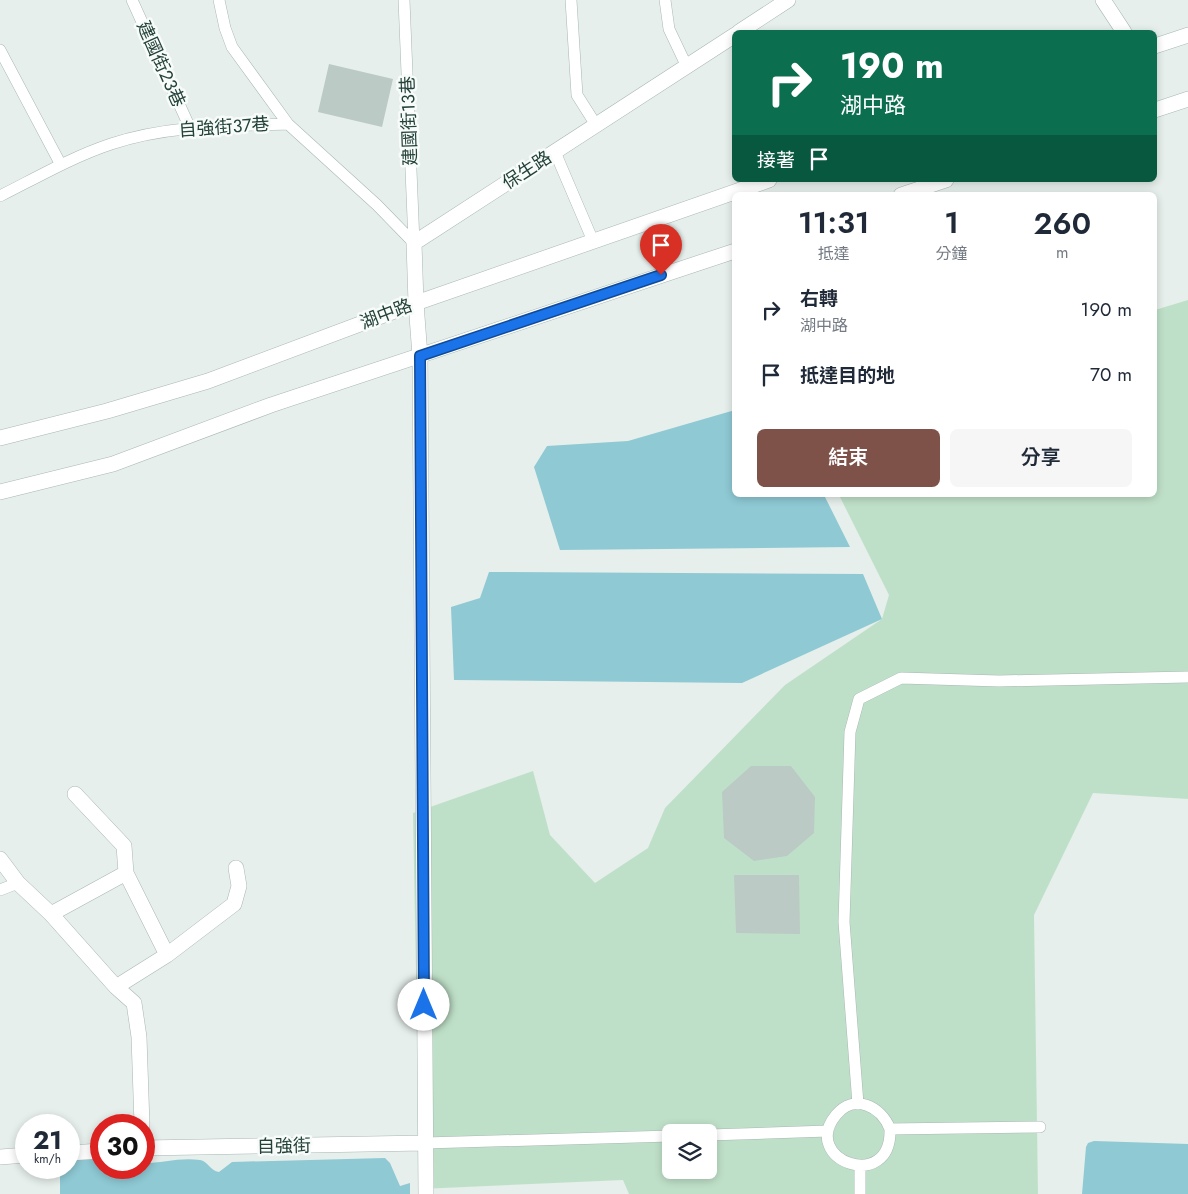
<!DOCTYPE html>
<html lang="zh-TW">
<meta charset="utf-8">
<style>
body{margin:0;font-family:Jost,"Noto Sans TC",sans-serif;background:#f6f6f7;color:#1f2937;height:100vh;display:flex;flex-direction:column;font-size:19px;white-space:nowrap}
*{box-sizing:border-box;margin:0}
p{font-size:16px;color:#747a83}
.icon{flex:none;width:28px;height:28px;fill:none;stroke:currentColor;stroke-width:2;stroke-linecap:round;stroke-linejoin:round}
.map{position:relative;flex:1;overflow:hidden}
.side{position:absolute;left:732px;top:192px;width:425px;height:305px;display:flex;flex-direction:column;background:#fff;border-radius:8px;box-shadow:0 2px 8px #0003}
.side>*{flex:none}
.top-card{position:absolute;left:732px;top:30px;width:425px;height:152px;border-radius:8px;box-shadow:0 2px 8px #0003;background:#0b6e4f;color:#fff;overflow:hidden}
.controls{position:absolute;left:662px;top:1124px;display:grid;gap:10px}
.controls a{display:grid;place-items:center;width:55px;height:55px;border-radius:8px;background:#fff;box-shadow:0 2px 8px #0003;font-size:25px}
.speed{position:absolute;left:15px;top:1114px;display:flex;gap:10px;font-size:25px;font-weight:700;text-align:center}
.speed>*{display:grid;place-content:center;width:65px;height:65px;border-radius:50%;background:#fff;box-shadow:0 2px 8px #0003;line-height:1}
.speed small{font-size:12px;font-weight:400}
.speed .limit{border:8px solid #d22;background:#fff;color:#111}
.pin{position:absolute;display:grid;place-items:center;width:42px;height:42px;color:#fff;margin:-51px -21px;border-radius:50% 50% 50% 0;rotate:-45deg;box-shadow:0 0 5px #0007}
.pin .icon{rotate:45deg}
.me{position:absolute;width:55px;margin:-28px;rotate:0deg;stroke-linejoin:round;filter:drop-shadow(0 0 4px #0008)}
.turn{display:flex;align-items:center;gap:18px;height:105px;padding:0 25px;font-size:22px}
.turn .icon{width:65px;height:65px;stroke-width:2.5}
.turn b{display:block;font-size:35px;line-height:42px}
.then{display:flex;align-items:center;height:48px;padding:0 25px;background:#0003;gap:10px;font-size:19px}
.eta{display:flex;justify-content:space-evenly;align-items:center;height:85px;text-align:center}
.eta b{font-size:30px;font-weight:600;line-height:35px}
.primary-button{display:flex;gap:10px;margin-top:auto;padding:10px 25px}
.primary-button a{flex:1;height:58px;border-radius:8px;background:#7f5249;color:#fff;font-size:20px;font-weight:600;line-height:58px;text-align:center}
.primary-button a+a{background:#f6f6f7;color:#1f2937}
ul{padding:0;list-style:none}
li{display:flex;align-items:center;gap:15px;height:65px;padding:0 25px}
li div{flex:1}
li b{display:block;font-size:19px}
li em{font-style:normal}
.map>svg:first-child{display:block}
</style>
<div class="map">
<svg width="1188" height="1194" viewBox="0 0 1188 1194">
<rect width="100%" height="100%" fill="#e6efeb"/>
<path fill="#bfe0c8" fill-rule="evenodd" d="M1188,300V799L1093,793L1034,915L1038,1194H629L623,1180L420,1189L413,813L533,771L550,835L595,883L648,848L665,808L785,685L882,619L889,595L839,495H1155V310ZM671,1132H709V1170H671Z"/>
<path fill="#8ec9d4" d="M735,410V495H824L850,547L560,550L534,467L547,446L628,441Z
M489,572L863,574L882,619L742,683L454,680L451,607L480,598Z
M1094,1141L1188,1144V1194H1082L1086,1147L1088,1143Z
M101,1152V1168H144V1163C162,1163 181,1157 200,1160C208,1161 210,1171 219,1172L232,1162L385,1158L390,1163L400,1186L410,1183V1194H60V1168H69V1156Z"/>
<path fill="#bbcac4" d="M329,64L393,79L382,127L318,112Z
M751,766H791L815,797L814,833L787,856L754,861L724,838L722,792Z
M734,875H799L800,934L736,933Z"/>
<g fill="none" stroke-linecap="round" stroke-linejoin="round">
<g stroke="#a8b8b2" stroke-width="12">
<path id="service" d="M132,0L190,128
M219,0L225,28L232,47L288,124
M404,0L414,243
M571,0L577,95L596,125
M665,0L669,29L687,67
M0,50L61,165
M555,152L593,241
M0,196C36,178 72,157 111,144C167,125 229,126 288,124L377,205L414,243
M0,890L18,883
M858,1104L844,922L850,732L859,699L901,678L999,681L1188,677
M890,1129C892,1194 799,1160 836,1115C854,1093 881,1106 890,1129L1040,1127
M709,1135L828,1131
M425,1143L671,1136
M860,1166V1194"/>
</g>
<g stroke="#a8b8b2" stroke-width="16">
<path id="minor" d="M1103,0L1124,32
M739,32L788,0
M75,794L124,846L126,873
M0,859L18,883L51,914L116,987L134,1003L139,1037L142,1125
M51,914L126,873L167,955
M116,987L167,955L234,904L239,886L236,868
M144,1148L425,1143
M69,1153L101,1151
M0,1157L26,1155
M426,1194L420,356L416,303L414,243L735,35"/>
</g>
<g stroke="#a8b8b2" stroke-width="16">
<path id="tertiary" d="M1155,46L1188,35
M1155,110L1188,99
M901,195L946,180
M0,438L107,411L208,381L416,303L769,180
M0,492L113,464L271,405L735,251"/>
</g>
<use href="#service" stroke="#fff" stroke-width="11"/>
<use href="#minor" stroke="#fff" stroke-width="15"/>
<use href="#tertiary" stroke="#fff" stroke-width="15"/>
</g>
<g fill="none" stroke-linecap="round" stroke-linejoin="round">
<g stroke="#114b97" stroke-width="12">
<path id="route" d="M424,1005L420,356L661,275"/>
</g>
<use href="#route" stroke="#1a73e8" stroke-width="9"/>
</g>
<g text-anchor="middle" stroke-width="5" stroke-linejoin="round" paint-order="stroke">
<g font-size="18" fill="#24423a" stroke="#f7fbf9">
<text transform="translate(161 64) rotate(66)" y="6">建國街23巷</text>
<text transform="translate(409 121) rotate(-92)" y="6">建國街13巷</text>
<text transform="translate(224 127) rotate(-4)" y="6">自強街37巷</text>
<text transform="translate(527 170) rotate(-33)" y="6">保生路</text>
<text transform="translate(386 314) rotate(-21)" y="6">湖中路</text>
<text transform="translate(284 1146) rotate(-1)" y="6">自強街</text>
</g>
</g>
</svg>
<div class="controls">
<a><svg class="icon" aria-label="layers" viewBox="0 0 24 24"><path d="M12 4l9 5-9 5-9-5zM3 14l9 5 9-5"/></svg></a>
</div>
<div class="speed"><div>21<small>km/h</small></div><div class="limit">30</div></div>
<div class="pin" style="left:661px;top:275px;background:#d93025"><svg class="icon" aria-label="arrive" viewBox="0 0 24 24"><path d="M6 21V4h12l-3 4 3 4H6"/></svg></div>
<svg class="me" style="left:424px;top:1005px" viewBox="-20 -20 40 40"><circle r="19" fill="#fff"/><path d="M0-13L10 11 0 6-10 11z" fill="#1a73e8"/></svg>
<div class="top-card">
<div class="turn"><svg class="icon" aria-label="right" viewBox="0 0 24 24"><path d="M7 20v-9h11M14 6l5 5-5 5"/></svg><div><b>190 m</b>湖中路</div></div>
<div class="then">接著<svg class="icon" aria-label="arrive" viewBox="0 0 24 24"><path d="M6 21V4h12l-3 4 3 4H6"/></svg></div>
</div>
<section class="side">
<div class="eta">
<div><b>11:31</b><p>抵達</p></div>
<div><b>1</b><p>分鐘</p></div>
<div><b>260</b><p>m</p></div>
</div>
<ul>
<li><svg class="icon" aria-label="right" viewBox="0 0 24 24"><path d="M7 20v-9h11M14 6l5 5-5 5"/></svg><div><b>右轉</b><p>湖中路</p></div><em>190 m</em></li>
<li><svg class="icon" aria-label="arrive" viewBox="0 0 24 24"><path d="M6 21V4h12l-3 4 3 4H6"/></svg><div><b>抵達目的地</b></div><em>70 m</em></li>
</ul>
<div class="primary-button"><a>結束</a><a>分享</a></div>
</section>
</div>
